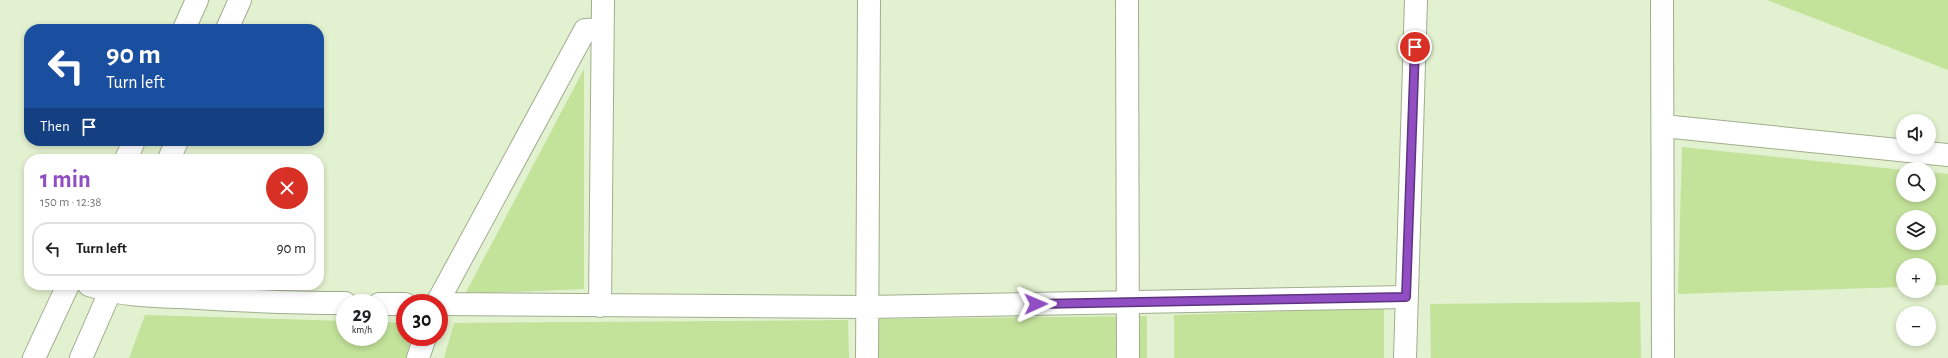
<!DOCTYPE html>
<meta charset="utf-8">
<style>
body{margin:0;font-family:"Alegreya Sans",sans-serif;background:#f6f6f6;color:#202124;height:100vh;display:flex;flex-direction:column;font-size:15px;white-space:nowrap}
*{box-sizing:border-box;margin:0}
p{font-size:13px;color:#757577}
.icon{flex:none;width:22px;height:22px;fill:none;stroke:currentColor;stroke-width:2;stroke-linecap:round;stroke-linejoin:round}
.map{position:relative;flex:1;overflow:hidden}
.panel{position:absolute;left:24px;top:154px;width:300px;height:136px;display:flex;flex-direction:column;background:#fff;border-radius:16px;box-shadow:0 2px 6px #0003}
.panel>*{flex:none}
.hud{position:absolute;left:24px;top:24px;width:300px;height:122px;border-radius:16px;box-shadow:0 2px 6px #0003;background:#1a4fa0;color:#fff;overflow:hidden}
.fabs{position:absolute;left:1896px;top:114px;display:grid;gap:8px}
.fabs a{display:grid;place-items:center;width:40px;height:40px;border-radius:50%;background:#fff;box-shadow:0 2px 6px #0003;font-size:20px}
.speed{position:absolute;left:336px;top:294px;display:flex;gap:8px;font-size:20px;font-weight:700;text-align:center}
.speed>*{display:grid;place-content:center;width:52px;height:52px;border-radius:50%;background:#fff;box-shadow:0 2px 6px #0003;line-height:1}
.speed small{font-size:10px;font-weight:400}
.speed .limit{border:6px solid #d22;background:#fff;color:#111}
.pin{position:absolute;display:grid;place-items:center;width:34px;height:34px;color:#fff;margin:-17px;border:2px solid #fff;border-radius:50%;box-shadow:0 1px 4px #0007}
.me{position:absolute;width:44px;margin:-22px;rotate:89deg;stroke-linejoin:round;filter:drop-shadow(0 0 3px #0008)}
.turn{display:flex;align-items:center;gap:14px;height:84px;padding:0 16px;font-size:18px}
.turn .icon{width:52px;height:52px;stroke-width:2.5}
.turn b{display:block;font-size:28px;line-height:34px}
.then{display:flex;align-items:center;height:38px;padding:0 16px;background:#0003;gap:8px;font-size:15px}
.round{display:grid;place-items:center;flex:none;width:42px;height:42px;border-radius:21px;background:#f6f6f6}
.head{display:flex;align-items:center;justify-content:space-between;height:68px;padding:0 16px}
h1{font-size:24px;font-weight:700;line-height:30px;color:#914ec3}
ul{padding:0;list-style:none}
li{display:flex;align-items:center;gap:12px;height:54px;margin:0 8px 6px;padding:0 8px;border:2px solid #e0e0e0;border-radius:16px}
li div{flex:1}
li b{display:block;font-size:15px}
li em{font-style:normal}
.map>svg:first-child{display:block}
</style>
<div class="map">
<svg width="1948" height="358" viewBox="0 0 1948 358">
<rect width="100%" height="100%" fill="#e2f1cf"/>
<path fill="#c3e29a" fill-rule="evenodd" d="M1767,0H1948V70Z
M584,69V289L465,294Z
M1682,147L1903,170V195H1929V172L1948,174V285L1929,286V265H1903V287L1678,294ZM1903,217H1929V243H1903Z
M1640,302L1641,358H1431L1430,304Z
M1384,308V358H1174V315Z
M145,315L345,321V337H379V322L405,323V337H411L406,358H129Z
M1147,316V358H879L878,319Z
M848,320L849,358H444L454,323Z"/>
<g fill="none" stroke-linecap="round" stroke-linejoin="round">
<g stroke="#a0ae8e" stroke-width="24">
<path id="street" d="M1127,0L1128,358
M1662,0L1663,358
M1663,126L1948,155
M89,285C124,297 161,296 198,298C247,301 296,303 345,303
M437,303L585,30L602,29
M379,304H405
M439,304L867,307L1407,297
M600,306L603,0
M418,358L425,337
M867,358L869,0
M1405,358L1416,0"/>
</g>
<g stroke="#a0ae8e" stroke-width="24">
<path id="secondary" d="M184,29L197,0
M227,29L240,0
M126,159L134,141
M169,159L177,141
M34,358L68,285
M81,358L113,285"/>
</g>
<use href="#street" stroke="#fff" stroke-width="22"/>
<use href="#secondary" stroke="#fff" stroke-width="22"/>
</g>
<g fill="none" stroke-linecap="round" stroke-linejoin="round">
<g stroke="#5e337f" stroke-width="10">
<path id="route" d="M1036,304L1406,297L1415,47"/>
</g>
<use href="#route" stroke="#914ec3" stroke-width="7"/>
</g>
</svg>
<div class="fabs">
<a><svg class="icon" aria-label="sound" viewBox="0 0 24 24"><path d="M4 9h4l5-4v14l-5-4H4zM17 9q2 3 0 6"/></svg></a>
<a><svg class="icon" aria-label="search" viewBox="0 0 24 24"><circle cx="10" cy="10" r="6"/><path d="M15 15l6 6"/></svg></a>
<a><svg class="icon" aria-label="layers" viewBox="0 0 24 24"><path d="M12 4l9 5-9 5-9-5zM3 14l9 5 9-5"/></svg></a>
<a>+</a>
<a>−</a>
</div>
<div class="speed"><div>29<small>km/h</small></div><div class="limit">30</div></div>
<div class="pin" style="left:1415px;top:47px;background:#d93025"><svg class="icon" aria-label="arrive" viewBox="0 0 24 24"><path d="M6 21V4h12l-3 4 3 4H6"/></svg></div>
<svg class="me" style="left:1036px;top:304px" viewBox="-20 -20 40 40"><path d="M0-17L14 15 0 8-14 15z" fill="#914ec3" stroke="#fff" stroke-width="4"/></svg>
<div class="hud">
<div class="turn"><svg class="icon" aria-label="left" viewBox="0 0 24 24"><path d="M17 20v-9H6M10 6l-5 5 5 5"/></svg><div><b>90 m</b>Turn left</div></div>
<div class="then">Then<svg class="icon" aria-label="arrive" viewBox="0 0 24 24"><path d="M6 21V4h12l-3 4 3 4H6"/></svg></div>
</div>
<section class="panel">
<div class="head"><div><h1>1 min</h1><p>150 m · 12:38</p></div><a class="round" style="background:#d93025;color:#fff"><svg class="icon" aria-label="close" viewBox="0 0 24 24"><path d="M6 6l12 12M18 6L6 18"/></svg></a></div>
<ul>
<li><svg class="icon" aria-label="left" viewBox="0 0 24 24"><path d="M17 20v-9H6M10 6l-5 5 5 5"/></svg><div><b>Turn left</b></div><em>90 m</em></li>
</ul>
</section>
</div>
